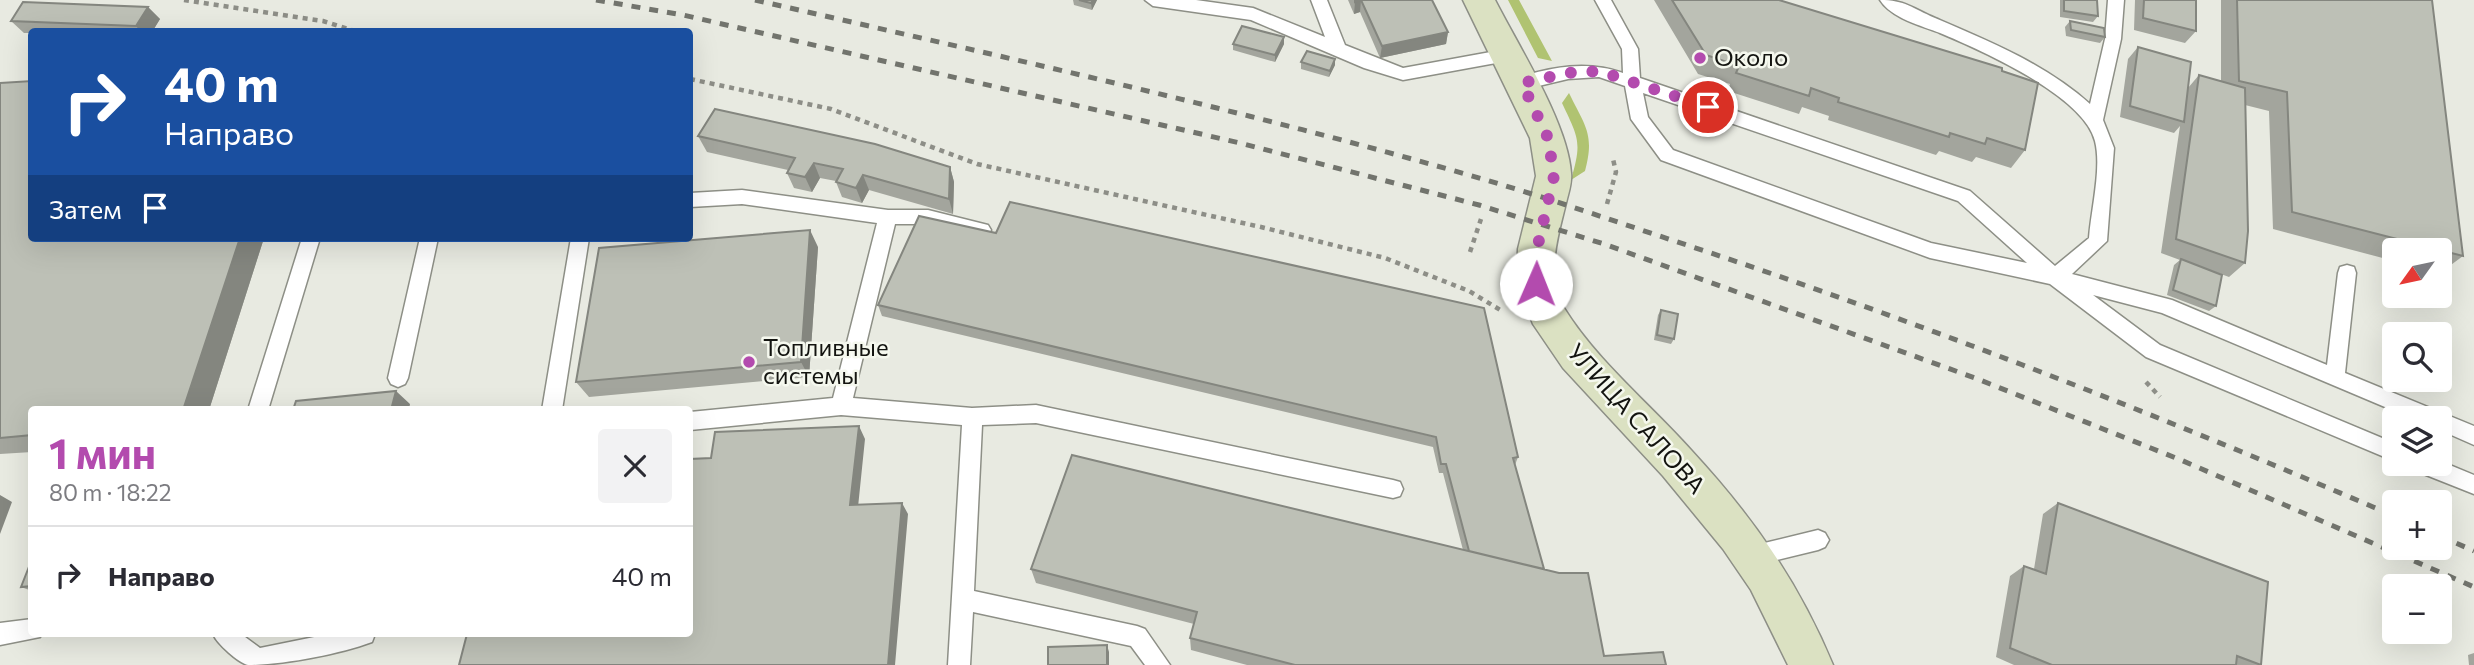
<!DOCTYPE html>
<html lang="ru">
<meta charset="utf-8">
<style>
body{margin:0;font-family:Commissioner,sans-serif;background:#f2f2f3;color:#2b2b33;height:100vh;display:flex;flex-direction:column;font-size:26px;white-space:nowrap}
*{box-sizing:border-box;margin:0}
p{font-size:23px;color:#7c7c81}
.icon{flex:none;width:38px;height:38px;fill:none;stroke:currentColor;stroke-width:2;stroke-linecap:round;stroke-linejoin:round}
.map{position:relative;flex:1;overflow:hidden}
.drawer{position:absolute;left:28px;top:406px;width:665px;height:231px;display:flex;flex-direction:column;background:#fff;border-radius:7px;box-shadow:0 7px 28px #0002}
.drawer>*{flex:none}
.guide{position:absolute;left:28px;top:28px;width:665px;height:214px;border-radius:7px;box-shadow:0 7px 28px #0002;background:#1a4fa0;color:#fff;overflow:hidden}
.needle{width:46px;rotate:237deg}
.fabs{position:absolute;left:2382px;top:238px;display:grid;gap:14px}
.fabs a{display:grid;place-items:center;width:70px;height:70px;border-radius:7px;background:#fff;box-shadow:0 7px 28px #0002;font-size:35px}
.pin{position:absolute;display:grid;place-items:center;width:60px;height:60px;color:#fff;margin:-30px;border:4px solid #fff;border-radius:50%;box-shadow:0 2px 7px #0007}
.me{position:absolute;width:77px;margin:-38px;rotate:1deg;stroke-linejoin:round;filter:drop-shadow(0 0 5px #0008)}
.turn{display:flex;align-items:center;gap:24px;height:147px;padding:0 21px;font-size:32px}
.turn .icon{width:91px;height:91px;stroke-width:2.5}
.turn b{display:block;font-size:49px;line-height:60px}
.then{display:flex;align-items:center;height:66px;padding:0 21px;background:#0003;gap:14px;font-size:26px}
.round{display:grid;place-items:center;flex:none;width:74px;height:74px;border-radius:7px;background:#f2f2f3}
.overview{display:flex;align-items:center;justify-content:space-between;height:119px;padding:0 21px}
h1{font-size:42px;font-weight:700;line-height:52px;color:#b34bae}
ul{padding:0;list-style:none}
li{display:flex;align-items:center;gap:21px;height:98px;padding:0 21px;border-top:2px solid #e1e1e2}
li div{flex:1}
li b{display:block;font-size:26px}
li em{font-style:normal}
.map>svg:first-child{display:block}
</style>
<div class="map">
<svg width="2474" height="665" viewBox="0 0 2474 665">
<rect width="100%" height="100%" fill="#e8eae1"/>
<path fill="#b0c371" d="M1508,0H1519L1552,61L1538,58Z
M1569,93C1585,126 1595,134 1585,171L1571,180C1582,142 1579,139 1562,103Z"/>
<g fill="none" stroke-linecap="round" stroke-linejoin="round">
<g stroke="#8d8f86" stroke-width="3">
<path id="lane" d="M1145,0H1196L1253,8L1325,37L1311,0H1327L1345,45L1403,68L1507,49L1515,55L1507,61L1403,80L1364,68L1251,20L1153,6Z
M1595,0H1611L1638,49L1640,78L1970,191L2055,266L2089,238C2091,210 2102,168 2095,141C2084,96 1981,50 1940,33C1922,26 1891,18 1880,0C1905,0 1912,8 1935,18C1989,41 2045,64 2090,104L2105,39L2108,0H2124L2121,39L2103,120L2114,148L2107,241L2072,274L2172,300L2327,365L2338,273L2340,267L2347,265L2354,267L2356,273L2345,373L2474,426V445L2440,430V418H2411L2162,313L2093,295L2160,345L2394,443V461L2146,357L2050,284L1930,258L1661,160L1631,119L1625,86L1599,77L1568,79L1522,90L1516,88L1513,83L1516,78C1552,67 1587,60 1623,73L1622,49ZM1643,93L1958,201L2027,263L1931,243L1673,150L1648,117Z
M742,190L888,210H928L988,225L991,230L988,235L982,238L928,224H895L853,398L972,408L1036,405L1393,480L1400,482L1403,489L1400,496L1393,498L1036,423L982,425L974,591L1137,626L1145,629L1170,665H1145L1131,646L973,612L970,665H948L962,425L841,415L690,430V412L833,398L877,223L742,204L690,207V193Z
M302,238H320L268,410H248Z
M420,238H438L408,378L405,384L398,387L391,384L388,378Z
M571,238H589L562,410H542Z
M2440,461L2474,475V494L2416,471L2413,464H2440Z
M1818,530L1825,533L1829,540L1825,547L1818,550L1752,566L1745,563L1741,556L1745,549L1752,546Z
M32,619V634H41L40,637L0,645V623Z
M213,634H241L260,648L329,634H375L372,642C340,654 282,665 248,665C239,663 217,644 213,634Z"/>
</g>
<g stroke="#8d8f86" stroke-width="3">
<path id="secondary" d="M1463,0H1495C1519,47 1568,124 1571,173C1572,182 1569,191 1567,199C1559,233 1544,276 1564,308C1597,361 1649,403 1691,450C1752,516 1798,581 1833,665H1788L1751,590L1723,549L1663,476L1563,368L1533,324L1517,284L1518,249L1536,176L1530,138Z"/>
</g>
<path stroke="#8d8e87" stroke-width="4.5" stroke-dasharray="5 5" stroke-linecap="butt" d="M184,0L323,21L358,32
M690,79L831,109L977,164L1261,227L1385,258L1469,291L1502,311
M1607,204L1616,172L1613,159
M1470,252L1481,219
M2146,382L2160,397"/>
<use href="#lane" fill="#fff" fill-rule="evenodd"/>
<use href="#secondary" fill="#dbe1c2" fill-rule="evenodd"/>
<path stroke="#72746d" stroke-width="5" stroke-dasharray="9 9" stroke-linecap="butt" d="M596,0L683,15L1240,143L1479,205L1604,244L1975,378L2181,460L2474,587
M755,0C999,56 1245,110 1486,180C1561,202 1634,228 1708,252C1940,330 2169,419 2394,516
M2440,536L2474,551"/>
</g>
<path fill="#a3a59d" d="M1073,0H1097L1092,10L1074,5Z
M1348,0H1432L1448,32L1446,44L1380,58L1360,12L1354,14Z
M1654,0H1779L2002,71L2025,150L2011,168L1976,157L1972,162L1939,151L1936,155L1828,120L1829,116L1802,107L1799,114L1728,91L1730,84L1698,74Z
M2060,0H2097L2098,16L2093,22L2060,17Z
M2135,0H2196V31L2185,43L2134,30Z
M2221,0H2432L2463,256L2440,273V250H2394V261L2273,229L2269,111L2245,105V263L2229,277L2210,270L2216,306L2209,311L2167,295L2174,265L2180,260L2161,253L2180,126L2174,133L2120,117L2128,59L2138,47L2188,88L2199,75L2221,81Z
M148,7L160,19L152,32H32V33H24L11,21Z
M2070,21L2105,37L2100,43L2066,36L2065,27Z
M1233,44H1284L1275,62L1233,50Z
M1335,59V65L1329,77L1301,69V62Z
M0,83L264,238L209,410H32V452L0,454Z
M698,136L950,167L954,182L953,214L869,190L862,203L842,197L836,182V181L820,178L812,192L794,188L787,173L788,170L707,152Z
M818,247L809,377L589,397L576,382Z
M878,305L1518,457L1515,465L1544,569L1604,656L1666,665H1247L1191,650L1190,638L1194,624L1036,583L1031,569L1463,550L1443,473H1439L1433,447L882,316Z
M1661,310L1674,339L1671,344L1654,340L1658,315Z
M2058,503L2261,665H2014L1996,657L2010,576L2024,566L2034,569L2043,514Z
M32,559V591L21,587Z
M2474,653V665H2469L2468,655Z"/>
<path fill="#84867f" d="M1093,0H1097L1092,10L1091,3Z
M1361,0L1360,12L1354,14L1355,2Z
M148,7L160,19L152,32H141L136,26Z
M1448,32L1446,44L1380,58L1382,46Z
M1284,37V44L1275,62V55Z
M1335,59V65L1329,77L1330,71Z
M814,163L820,178L812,192L805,177Z
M950,167L954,182L953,214L949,199Z
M863,175L869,190L862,203L856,188Z
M810,230L818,247L809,377L801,362Z
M240,238H264L209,410H183Z
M396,391L410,404L409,410H391Z
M859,426L865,439L857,517L850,505Z
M0,495L12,502L0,534Z
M902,503L908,514L895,665H888Z
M1107,645L1109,652V665H1107Z"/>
<path fill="#bdc0b6" stroke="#84867f" stroke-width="2" d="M1079,0H1093L1091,3Z
M1355,0H1432L1448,32L1382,46L1361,0L1355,2Z
M1672,0H1779L2002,68V71L2038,83L2025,150L1987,138L1985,144L1950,133L1949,137L1838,102L1839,98L1811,88L1809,96L1736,73L1739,66L1706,55Z
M2064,0H2097L2098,16L2064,11Z
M2144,0H2196V31L2143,18Z
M2237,0H2432L2463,256L2292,212L2287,92L2239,81Z
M23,2L148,7L136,26L11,21Z
M2070,21L2104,28L2105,37L2071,30Z
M1242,26L1284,37L1275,55L1233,44Z
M2138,47L2191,62L2184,122L2130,106Z
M1307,51L1335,59L1330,71L1301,62Z
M2199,75L2245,88L2248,231L2245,263L2176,239Z
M32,81V238H240L183,410H32V435L0,438V83Z
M715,109L875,144L950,167L949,199L863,175L856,188L836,182L843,169L814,163L805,177L787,173L795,158L698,136Z
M1010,202L1484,308L1518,457L1513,458L1544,569L1469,551L1446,464H1441L1436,437L878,305L919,216L996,233Z
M810,230L801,362L576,382L599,248Z
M2181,259L2222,275L2216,306L2173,290Z
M1661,310L1678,314L1674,339L1657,335Z
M396,391L391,410H293L296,401Z
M859,426L850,505L902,503L888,665H459L467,634H690V459L711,458L715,432Z
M1072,455L1559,573H1588L1604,656L1663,652L1666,665H1295L1190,638L1197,612L1031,569Z
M2058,503L2268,582L2261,665L2237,656L2236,665H2052L2010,648L2024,566L2046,574Z
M32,559V586L21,587Z
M1107,645V665H1048V647Z"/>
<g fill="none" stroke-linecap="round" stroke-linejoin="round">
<path stroke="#b34bae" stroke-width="12" stroke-dasharray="0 21.6" d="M1536,284L1537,249L1554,176L1548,138L1522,83L1568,73L1599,71L1708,107"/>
</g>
<g fill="#b34bae" stroke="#f5f8ee" stroke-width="2.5">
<circle cx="1700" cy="58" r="7"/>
<circle cx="749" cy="362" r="7"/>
</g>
<g text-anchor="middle" stroke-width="5" stroke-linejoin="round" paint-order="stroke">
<g font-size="24" fill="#131410" stroke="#f5f8ee" text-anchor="start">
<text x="1714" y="66">Около</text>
<text x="763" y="356">Топливные<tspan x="763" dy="28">системы</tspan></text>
</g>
<g font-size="24" fill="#131410" stroke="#f5f8ee">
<text transform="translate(1636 419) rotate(48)" y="8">УЛИЦА САЛОВА</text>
</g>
</g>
</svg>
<div class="fabs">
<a><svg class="needle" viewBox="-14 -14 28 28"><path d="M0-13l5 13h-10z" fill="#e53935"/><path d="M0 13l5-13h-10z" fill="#7c7c81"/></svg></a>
<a><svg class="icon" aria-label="search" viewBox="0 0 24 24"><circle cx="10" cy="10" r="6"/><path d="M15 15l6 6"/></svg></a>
<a><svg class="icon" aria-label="layers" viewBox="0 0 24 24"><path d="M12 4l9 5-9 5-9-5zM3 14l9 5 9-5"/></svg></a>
<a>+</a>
<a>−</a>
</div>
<div class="pin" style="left:1708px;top:107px;background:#d93025"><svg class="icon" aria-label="arrive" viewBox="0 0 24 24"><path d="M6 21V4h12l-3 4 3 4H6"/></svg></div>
<svg class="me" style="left:1536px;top:284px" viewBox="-20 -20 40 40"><circle r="19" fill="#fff"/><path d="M0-13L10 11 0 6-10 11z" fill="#b34bae"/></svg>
<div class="guide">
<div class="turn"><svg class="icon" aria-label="right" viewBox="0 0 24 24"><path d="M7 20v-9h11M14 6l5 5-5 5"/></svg><div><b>40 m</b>Направо</div></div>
<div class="then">Затем<svg class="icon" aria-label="arrive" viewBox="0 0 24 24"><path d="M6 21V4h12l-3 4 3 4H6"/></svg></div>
</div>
<section class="drawer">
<div class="overview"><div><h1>1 мин</h1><p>80 m · 18:22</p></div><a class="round"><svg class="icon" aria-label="close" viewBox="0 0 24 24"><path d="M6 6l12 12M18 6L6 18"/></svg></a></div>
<ul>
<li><svg class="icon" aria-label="right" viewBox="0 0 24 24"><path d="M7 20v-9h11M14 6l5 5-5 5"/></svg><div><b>Направо</b></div><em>40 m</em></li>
</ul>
</section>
</div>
